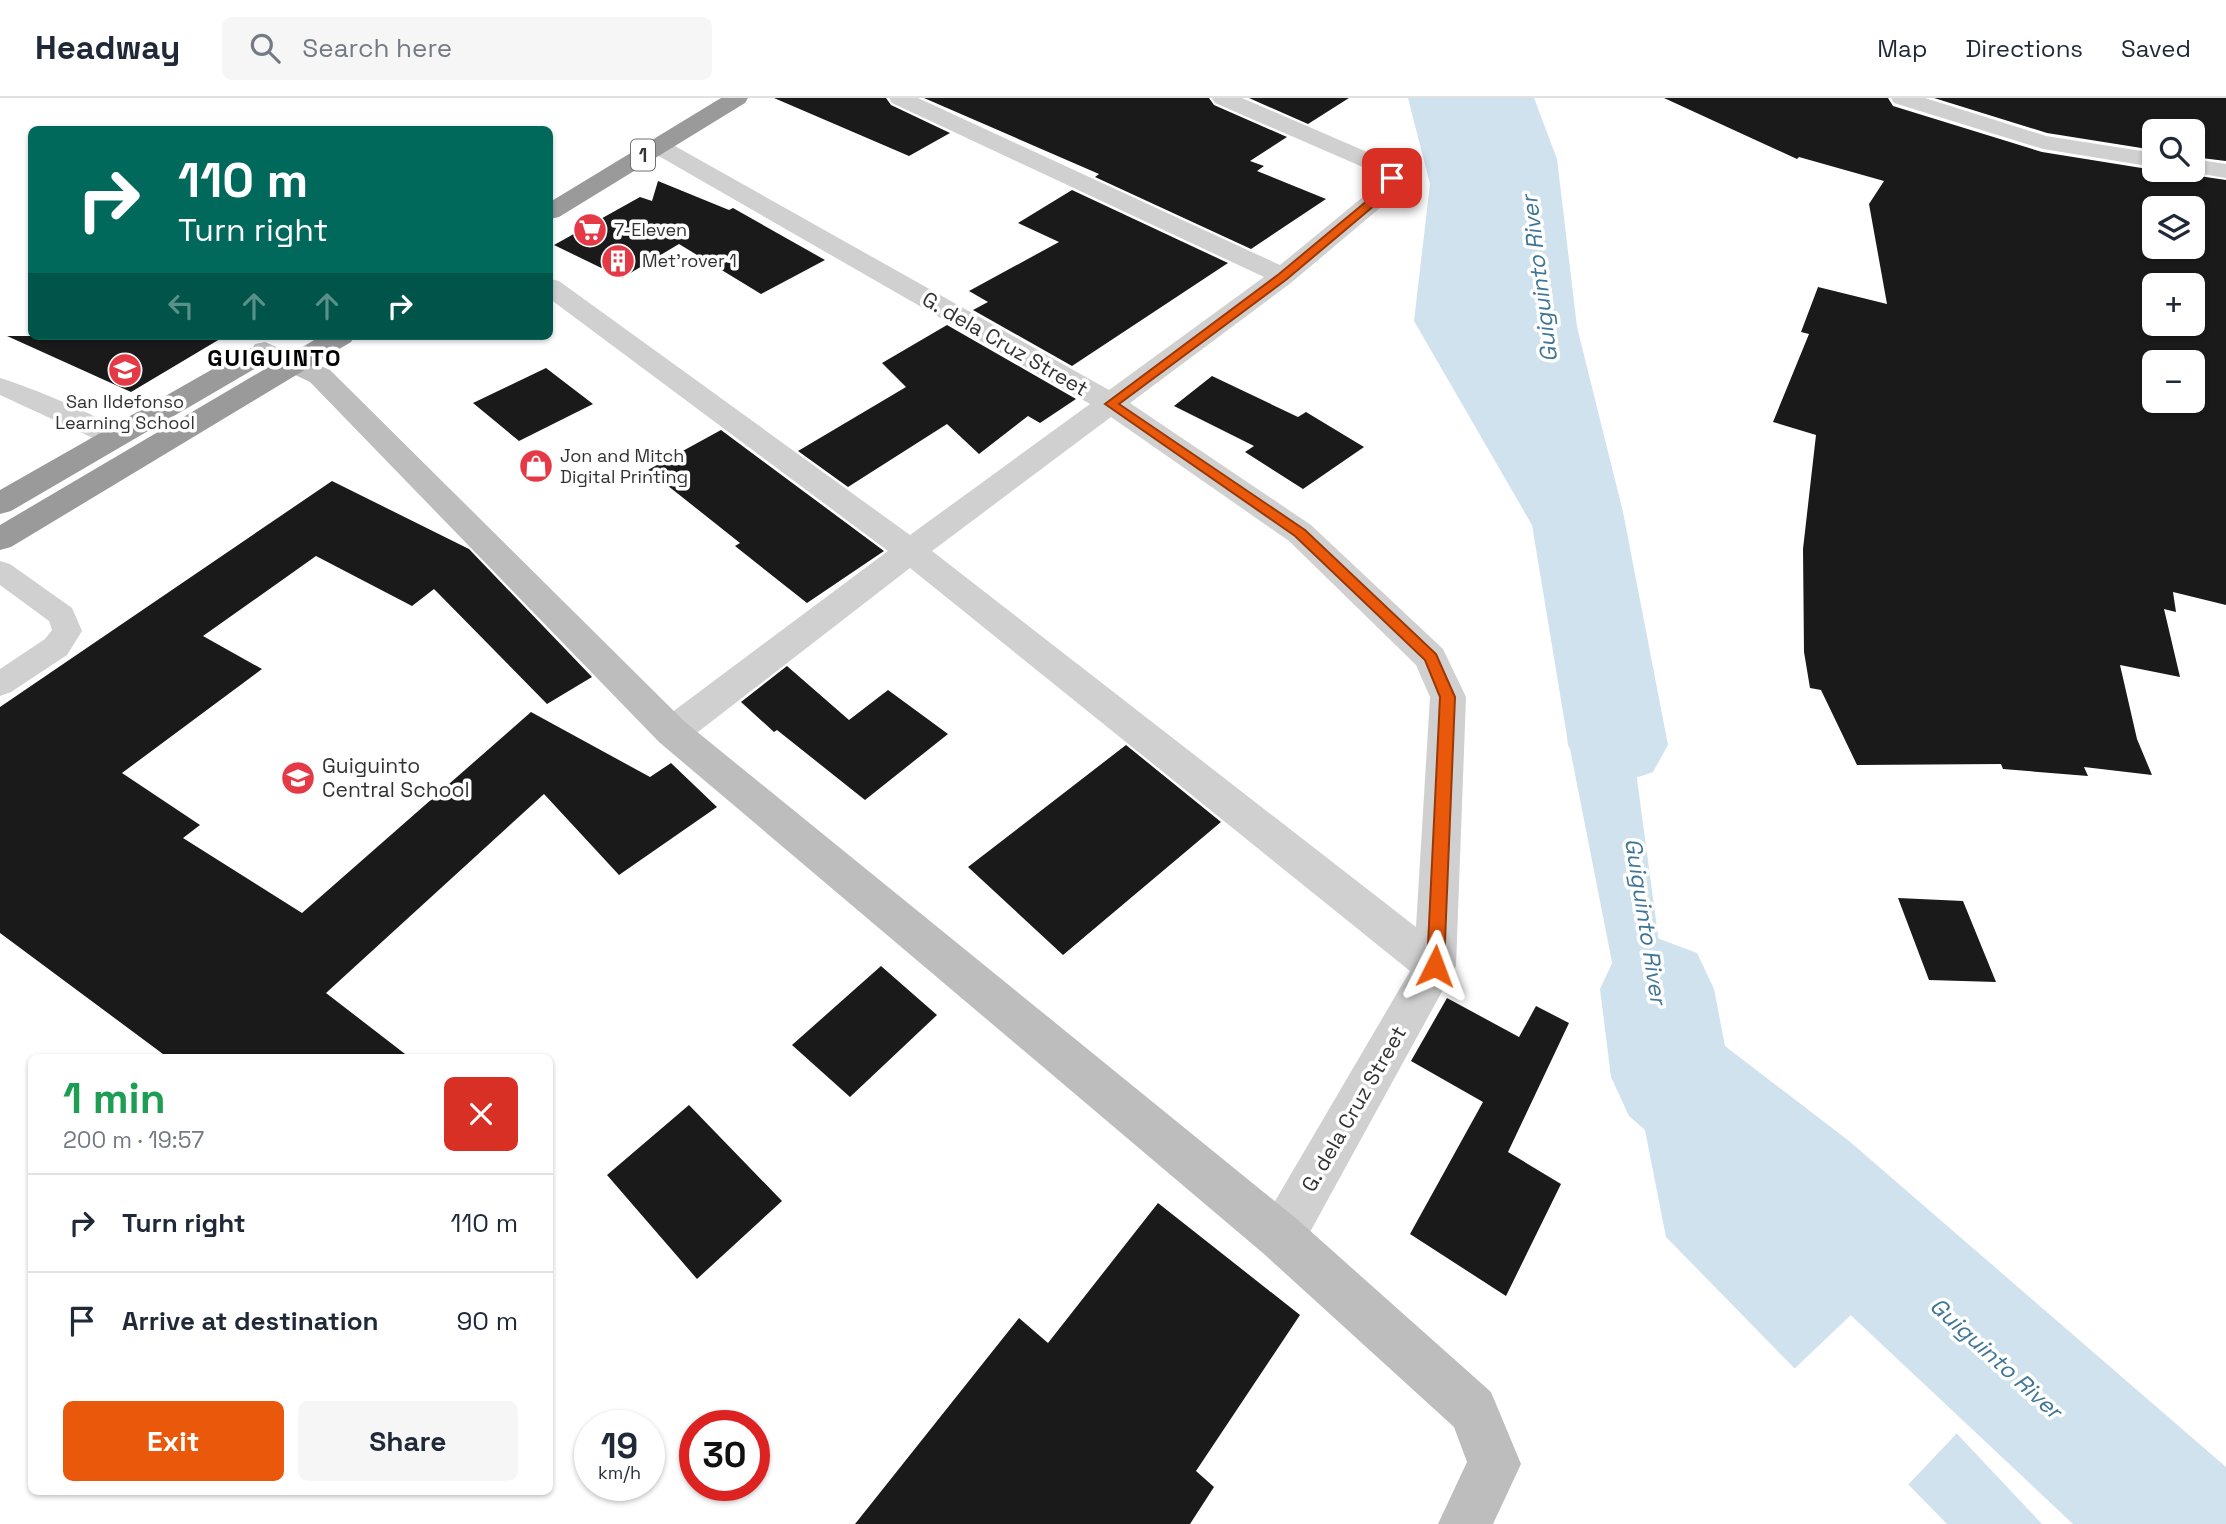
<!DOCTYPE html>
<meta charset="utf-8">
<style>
body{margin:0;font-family:"Space Grotesk",sans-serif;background:#f6f6f7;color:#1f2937;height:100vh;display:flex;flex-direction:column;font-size:26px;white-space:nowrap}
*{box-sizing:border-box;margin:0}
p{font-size:23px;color:#747a83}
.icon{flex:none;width:38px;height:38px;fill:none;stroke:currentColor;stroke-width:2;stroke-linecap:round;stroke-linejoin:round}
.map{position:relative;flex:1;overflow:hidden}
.panel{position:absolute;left:28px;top:956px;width:525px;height:441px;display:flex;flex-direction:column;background:#fff;border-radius:10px;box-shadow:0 2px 5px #0004}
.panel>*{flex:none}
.hud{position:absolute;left:28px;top:28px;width:525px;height:214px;border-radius:10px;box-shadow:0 2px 5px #0004;background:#00695c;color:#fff;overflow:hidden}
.fabs{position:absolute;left:2142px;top:21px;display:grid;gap:14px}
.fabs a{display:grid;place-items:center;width:63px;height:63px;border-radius:10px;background:#fff;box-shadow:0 2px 5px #0004;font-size:35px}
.speed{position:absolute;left:574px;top:1312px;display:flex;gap:14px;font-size:35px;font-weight:700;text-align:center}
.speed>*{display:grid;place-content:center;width:91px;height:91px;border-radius:50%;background:#fff;box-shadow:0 2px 5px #0004;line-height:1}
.speed small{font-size:18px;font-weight:400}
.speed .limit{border:10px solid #d22;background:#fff;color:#111}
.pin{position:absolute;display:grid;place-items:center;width:60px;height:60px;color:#fff;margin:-30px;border-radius:14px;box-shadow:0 4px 10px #0006}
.me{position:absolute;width:77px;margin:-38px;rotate:3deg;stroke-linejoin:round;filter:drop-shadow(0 0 5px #0008)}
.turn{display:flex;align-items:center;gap:24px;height:147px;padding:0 35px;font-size:32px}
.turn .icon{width:91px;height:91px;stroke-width:2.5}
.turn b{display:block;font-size:49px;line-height:60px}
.lanes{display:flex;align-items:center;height:66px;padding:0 35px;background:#0003;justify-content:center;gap:35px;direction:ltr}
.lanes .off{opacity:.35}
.round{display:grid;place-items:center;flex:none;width:74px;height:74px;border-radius:10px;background:#f6f6f7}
.overview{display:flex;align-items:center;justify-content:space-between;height:119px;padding:0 35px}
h1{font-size:42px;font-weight:700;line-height:52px;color:#1e9e55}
.action{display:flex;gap:14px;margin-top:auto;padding:14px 35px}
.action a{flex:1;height:80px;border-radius:10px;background:#ea580c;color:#fff;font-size:28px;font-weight:700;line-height:80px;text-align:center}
.action a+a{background:#f6f6f7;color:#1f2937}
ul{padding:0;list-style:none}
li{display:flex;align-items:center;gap:21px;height:98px;padding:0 35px;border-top:2px solid #e0e1e3}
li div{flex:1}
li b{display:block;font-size:26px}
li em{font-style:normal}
header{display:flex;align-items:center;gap:42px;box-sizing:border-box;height:98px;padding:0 35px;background:#fff;border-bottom:2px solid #e0e1e3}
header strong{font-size:33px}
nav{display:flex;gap:38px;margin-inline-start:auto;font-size:24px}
.search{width:490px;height:63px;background:#f6f6f7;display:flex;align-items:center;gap:18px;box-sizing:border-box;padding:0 24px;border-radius:10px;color:#747a83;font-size:26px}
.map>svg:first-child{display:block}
</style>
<header>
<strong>Headway</strong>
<div class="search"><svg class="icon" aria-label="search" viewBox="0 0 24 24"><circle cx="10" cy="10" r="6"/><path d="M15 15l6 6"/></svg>Search here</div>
<nav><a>Map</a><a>Directions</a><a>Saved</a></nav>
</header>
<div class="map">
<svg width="2226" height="1426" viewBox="0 0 2226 1426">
<rect width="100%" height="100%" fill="#fff"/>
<path fill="#cfe2ee" d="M1408,0H1501L1525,179L1521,317L1623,577L1674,956L1865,1238L2042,1426H1947L1666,1139L1564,620L1532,427L1414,223L1430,86Z"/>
<path fill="#fff" d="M1853,1215L1868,1236L1959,1333L1906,1389L1792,1273Z"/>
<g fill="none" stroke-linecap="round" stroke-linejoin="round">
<path fill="#cfe2ee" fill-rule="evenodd" d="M1474,0H1534L1557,61L1577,229L1623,414L1668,647L1653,674L1618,686L1583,674L1568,647L1537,414L1503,229L1493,61Z
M1657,840L1697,855L1714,891L1725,948L1849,1043L2226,1369V1426H2073L1759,1131L1629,1018L1611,979L1600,891L1617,855Z"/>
</g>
<path fill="#1a1a1a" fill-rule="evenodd" d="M774,0H886L891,7L950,35L909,58Z
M924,0H1209L1214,7L1287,39L1250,63L1264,68L1257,73L1326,101L1251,151L1095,79L1099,76Z
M1249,0H1349L1308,26Z
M1664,0H1888L1893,8L2042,54L2154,72H2183L2185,76L2226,82V507L2173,494L2176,514L2164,511L2180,579L2120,567L2137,641L2152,677L2084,669L2088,678L2003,671L2001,666L1857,667L1821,592L1810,590L1804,554L1803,451L1816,337L1773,324L1809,236L1801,234L1818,189L1887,206L1869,106L1884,83L1799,59L1797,61ZM2154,110H2193V149H2154ZM2154,187H2193V226H2154ZM2154,264H2193V303H2154Z
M1934,0H2226V63L2193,59V33H2154V52L2047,35Z
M658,83L729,112L733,110L825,162L761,196L679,146L622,180L554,147L640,99L652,103Z
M1072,92L1228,165L1072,268L973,212L988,204L969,193L1059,144L1018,125Z
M947,227L1076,301L1040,325L1028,318L979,356L947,326L848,389L798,353L906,289L882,265Z
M7,238H225L131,294Z
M546,270L593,306L519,343L473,305Z
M1212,278L1298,319L1306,314L1364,349L1303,391L1245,354L1254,348L1174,308Z
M721,332L884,453L807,505L735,448L740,445L648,372Z
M332,383L469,451L592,579L547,606L434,491L412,508L316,458L203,538L262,571L122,675L200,727L183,740L302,815L531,614L650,679L671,665L717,709L619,777L544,696L326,895L409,959H167L0,835V609Z
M787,568L849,622L888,592L948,636L865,702L777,632L774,634L741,604Z
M1126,647L1221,724L1063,857L968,769Z
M1898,800L1963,803L1996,884L1929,882Z
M881,868L937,917L850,999L792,947Z
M1447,900L1519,939L1536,908L1569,925L1508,1054L1561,1086L1506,1198L1410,1136L1483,1004L1411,963Z
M689,1007L782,1103L697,1181L607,1077Z
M1158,1105L1300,1217L1196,1373L1214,1389L1190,1426H855L1019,1220L1048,1245Z"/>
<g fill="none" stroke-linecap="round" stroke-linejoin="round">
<path fill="#d0d0d0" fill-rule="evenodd" d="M0,280C22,286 118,324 128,340L124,346L115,348L106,346L0,297Z
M0,463L10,466L72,510L82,533L67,557L11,594L0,598V571L45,541L52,532L49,523L0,487Z"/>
<path fill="#d0d0d0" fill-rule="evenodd" d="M889,0H918L1280,167L1369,94L1379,81L1365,70L1215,5L1212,0H1242L1381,60L1404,80L1387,104L1292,184L1130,305L1311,427L1443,551L1466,599L1456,868L1298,1156L1281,1163L1264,1156L1257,1139L1264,1122L1410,873L910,470L685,644L672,648L659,644L654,634L659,624L888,453L550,201V181L559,183L910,437L1090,306L650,53L646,48L650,43H666L1109,292L1264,179L892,5ZM1111,319L1289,443L1416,567L1430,599L1416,829L932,453Z
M1891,0H1925L2046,38L2154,55V69L2043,51L1894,5Z
M2193,61L2226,66V80L2185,73L2193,72Z"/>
<path fill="#bdbdbd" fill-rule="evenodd" d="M265,244L330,272L685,624L1298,1122L1491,1294L1521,1366L1493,1426H1438L1467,1364L1454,1329L1264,1156L659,644L310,284L255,258L251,252L255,246Z"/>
<path fill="#9a9a9a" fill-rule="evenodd" d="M721,0H748L745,5L559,119L550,121V104Z
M321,238H355L351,244L11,449L0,452V427Z
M258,249L268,251L272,257L268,263L11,413L0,416V392L248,251Z"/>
</g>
<path fill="#ea580c" stroke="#983908" stroke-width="2" d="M1388,78L1397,80L1382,101L1287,181L1119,306L1305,432L1436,556L1455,599L1444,868L1441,874L1435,876L1429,874L1427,868L1440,599L1425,562L1295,438L1105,306L1279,176L1374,97Z"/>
<defs>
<g id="supermarket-disc" transform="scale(1.75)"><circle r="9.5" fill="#e63946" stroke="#fff"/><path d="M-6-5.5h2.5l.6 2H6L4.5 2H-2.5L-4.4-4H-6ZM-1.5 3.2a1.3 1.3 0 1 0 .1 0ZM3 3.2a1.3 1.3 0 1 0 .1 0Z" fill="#fff"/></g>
<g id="building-disc" transform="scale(1.75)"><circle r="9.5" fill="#e63946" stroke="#fff"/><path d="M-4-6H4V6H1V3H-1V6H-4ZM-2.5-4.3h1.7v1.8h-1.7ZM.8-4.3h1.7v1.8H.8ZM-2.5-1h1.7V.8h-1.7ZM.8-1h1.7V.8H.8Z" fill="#fff"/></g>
<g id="school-disc" transform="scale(1.75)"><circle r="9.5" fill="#e63946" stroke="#fff"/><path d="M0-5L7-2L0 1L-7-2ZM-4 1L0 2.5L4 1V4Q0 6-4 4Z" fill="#fff"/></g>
<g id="shop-disc" transform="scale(1.75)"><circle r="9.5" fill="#e63946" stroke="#fff"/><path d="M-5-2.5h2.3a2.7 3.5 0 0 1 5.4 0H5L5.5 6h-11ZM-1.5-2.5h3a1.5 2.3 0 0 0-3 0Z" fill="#fff"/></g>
</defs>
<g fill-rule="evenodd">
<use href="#supermarket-disc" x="590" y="132"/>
<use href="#building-disc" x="618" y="163"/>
<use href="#school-disc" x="125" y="272"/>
<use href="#shop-disc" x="536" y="368"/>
<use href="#school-disc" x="298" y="680"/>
</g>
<g text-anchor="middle" stroke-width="7" stroke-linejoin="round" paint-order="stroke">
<g font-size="18" fill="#333" stroke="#fff" text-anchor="start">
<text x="614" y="138">7-Eleven</text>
<text x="642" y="169">Met'rover 1</text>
<text x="125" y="310" text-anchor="middle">San Ildefonso<tspan x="125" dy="21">Learning School</tspan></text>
<text x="560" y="364">Jon and Mitch<tspan x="560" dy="21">Digital Printing</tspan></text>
</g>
<rect fill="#fff" stroke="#707070" stroke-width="2" x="631" y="41.5" width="24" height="31" rx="5"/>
<g font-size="19" font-weight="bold" fill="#333">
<text x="643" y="64">1</text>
</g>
<g font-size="21" fill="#333" stroke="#fff">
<text transform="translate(1005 246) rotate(30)" y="7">G. dela Cruz Street</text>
<text transform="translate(1354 1011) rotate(-60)" y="7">G. dela Cruz Street</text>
</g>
<g font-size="21" fill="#333" stroke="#fff" text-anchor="start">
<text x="322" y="675">Guiguinto<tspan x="322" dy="24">Central School</tspan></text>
</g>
<g font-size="23" font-style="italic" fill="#3f7597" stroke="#fff">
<text transform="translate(1539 181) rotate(-97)" y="8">Guiguinto River</text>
<text transform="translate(1646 823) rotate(81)" y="8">Guiguinto River</text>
<text transform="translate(1996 1260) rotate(42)" y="8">Guiguinto River</text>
</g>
<g font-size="23" font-weight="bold" letter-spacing="2" fill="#000" stroke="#fff">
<text x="275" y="268">GUIGUINTO</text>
</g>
</g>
</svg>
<div class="fabs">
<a><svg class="icon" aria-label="search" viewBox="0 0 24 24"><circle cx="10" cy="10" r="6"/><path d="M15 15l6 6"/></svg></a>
<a><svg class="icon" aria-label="layers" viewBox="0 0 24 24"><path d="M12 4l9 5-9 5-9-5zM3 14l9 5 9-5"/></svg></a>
<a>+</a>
<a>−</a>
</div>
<div class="speed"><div>19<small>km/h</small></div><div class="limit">30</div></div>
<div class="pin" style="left:1392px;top:80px;background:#d93025"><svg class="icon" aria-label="arrive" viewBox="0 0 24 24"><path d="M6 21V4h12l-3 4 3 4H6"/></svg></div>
<svg class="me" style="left:1435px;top:868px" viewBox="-20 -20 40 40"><path d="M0-17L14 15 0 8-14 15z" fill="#ea580c" stroke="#fff" stroke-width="4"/></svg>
<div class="hud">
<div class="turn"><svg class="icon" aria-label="right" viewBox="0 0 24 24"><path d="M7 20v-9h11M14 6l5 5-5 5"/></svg><div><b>110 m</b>Turn right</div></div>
<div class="lanes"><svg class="icon off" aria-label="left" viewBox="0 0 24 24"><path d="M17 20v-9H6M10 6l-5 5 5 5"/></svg><svg class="icon off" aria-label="ahead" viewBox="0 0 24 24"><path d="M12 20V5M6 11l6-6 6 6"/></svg><svg class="icon off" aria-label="ahead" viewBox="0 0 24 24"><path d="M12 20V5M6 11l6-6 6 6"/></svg><svg class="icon" aria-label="right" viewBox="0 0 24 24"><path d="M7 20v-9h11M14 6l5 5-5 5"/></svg></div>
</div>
<section class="panel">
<div class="overview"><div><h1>1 min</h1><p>200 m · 19:57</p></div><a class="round" style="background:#d93025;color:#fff"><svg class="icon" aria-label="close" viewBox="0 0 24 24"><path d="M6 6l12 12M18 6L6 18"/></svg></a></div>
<ul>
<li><svg class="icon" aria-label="right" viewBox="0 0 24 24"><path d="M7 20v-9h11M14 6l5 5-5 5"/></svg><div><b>Turn right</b></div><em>110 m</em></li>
<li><svg class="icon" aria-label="arrive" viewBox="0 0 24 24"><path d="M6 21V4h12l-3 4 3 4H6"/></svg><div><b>Arrive at destination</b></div><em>90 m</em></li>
</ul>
<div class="action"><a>Exit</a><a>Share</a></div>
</section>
</div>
